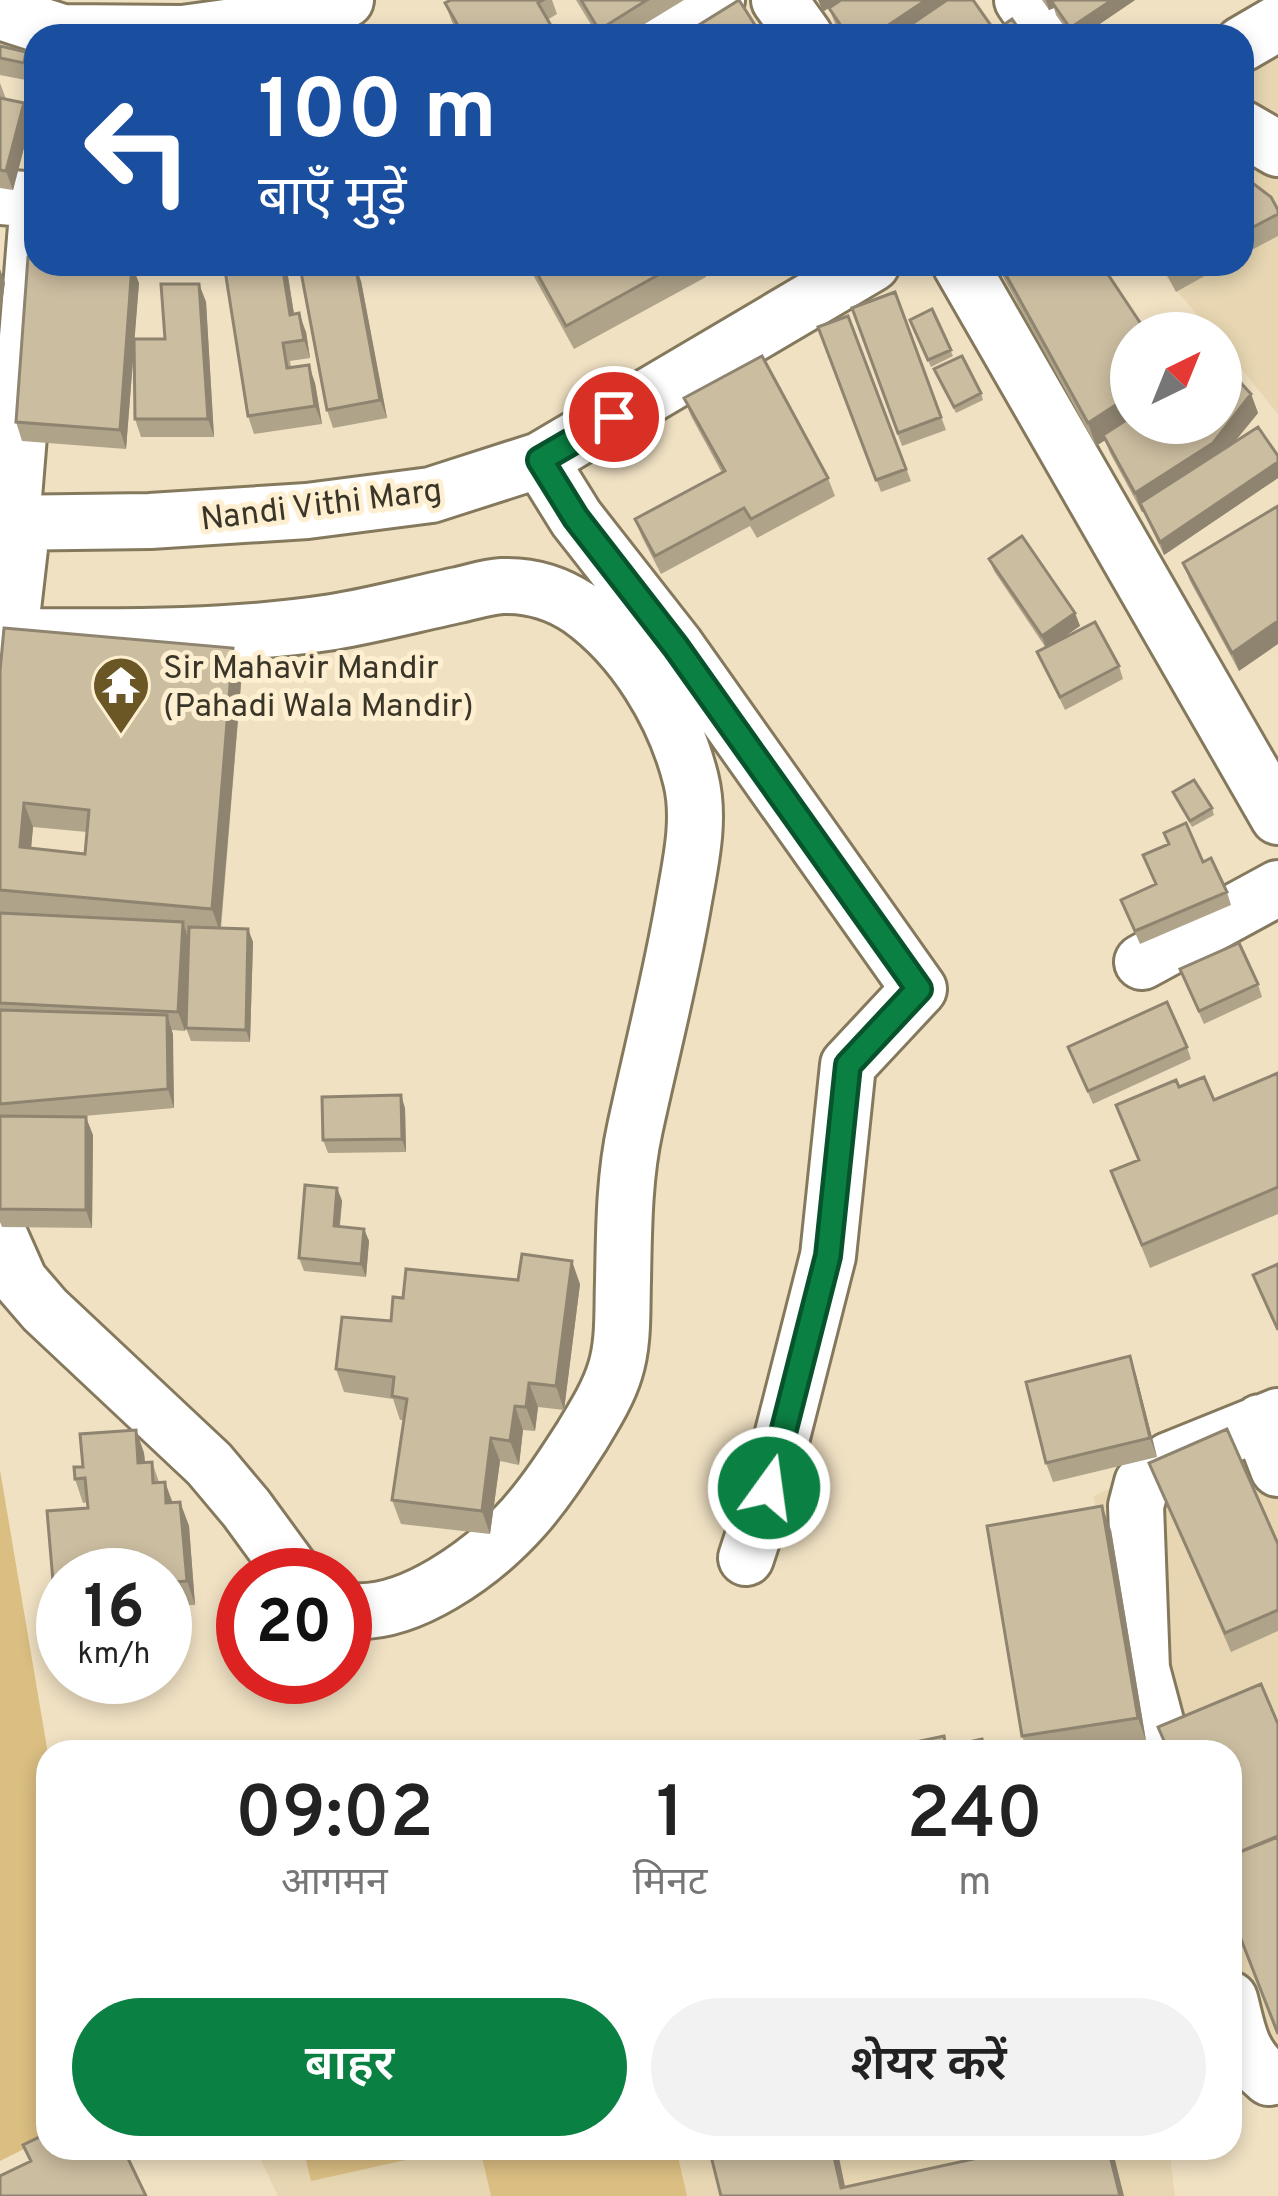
<!DOCTYPE html>
<html lang="hi">
<meta charset="utf-8">
<style>
body{margin:0;font-family:Overpass,"Noto Sans Devanagari",sans-serif;background:#f2f2f2;color:#222;height:100vh;display:flex;flex-direction:column;font-size:45px;white-space:nowrap}
*{box-sizing:border-box;margin:0}
p{font-size:39px;color:#767676}
.icon{flex:none;width:66px;height:66px;fill:none;stroke:currentColor;stroke-width:2;stroke-linecap:round;stroke-linejoin:round}
.map{position:relative;flex:1;overflow:hidden}
.sheet{position:absolute;left:36px;top:1740px;width:1206px;height:420px;display:flex;flex-direction:column;background:#fff;border-radius:36px;box-shadow:0 6px 18px #0003}
.sheet>*{flex:none}
.guide{position:absolute;left:24px;top:24px;width:1230px;height:252px;border-radius:36px;box-shadow:0 6px 18px #0003;background:#1a4fa0;color:#fff;overflow:hidden}
.needle{width:78px;rotate:43deg}
.tools{position:absolute;left:1110px;top:312px;display:grid;gap:24px}
.tools a{display:grid;place-items:center;width:132px;height:132px;border-radius:50%;background:#fff;box-shadow:0 6px 18px #0003;font-size:60px}
.speed{position:absolute;left:36px;top:1548px;display:flex;gap:24px;font-size:60px;font-weight:700;text-align:center}
.speed>*{display:grid;place-content:center;width:156px;height:156px;border-radius:50%;background:#fff;box-shadow:0 6px 18px #0003;line-height:1}
.speed small{font-size:30px;font-weight:400}
.speed .limit{border:18px solid #d22;background:#fff;color:#111}
.pin{position:absolute;display:grid;place-items:center;width:102px;height:102px;color:#fff;margin:-51px;border:6px solid #fff;border-radius:50%;box-shadow:0 3px 12px #0007}
.me{position:absolute;width:132px;margin:-66px;rotate:14deg;stroke-linejoin:round;filter:drop-shadow(0 0 9px #0008)}
.turn{display:flex;align-items:center;gap:42px;height:252px;padding:0 36px;font-size:54px}
.turn .icon{width:156px;height:156px;stroke-width:2.5}
.turn b{display:block;font-size:84px;line-height:102px}
.eta{display:flex;justify-content:space-evenly;align-items:center;height:204px;text-align:center}
.eta b{font-size:72px;font-weight:600;line-height:84px}
.action{display:flex;gap:24px;margin-top:auto;padding:24px 36px}
.action a{flex:1;height:138px;border-radius:72px;background:#0b8043;color:#fff;font-size:48px;font-weight:600;line-height:138px;text-align:center}
.action a+a{background:#f2f2f2;color:#222}
.map>svg:first-child{display:block}
</style>
<div class="map">
<svg width="1278" height="2196" viewBox="0 0 1278 2196">
<rect width="100%" height="100%" fill="#f0e1c3"/>
<path fill="#e7d6b1" d="M1278,24V414L1221,344V333H1212L1155,264H1242V44Z
M1278,1409V2078L1230,2048V1752H1129L1094,1496Z
M255,2148H1169L1175,2196H278Z"/>
<path fill="#dabe82" d="M0,1470L48,1754V2137L0,2161Z
M303,2148H436L437,2153L311,2181Z
M480,2148H676L687,2196H491Z"/>
<g fill="none" stroke-linecap="round" stroke-linejoin="round">
<g stroke="#85795d" stroke-width="60">
<path id="minor" d="M779,0L805,36
M1022,0L1047,36
M0,12L62,32L183,33L262,22L346,0
M659,36L717,0
M1242,44L1278,23
M1242,128L1278,149
M0,197L36,200
M960,264L1278,817
M540,460L576,518L677,647L919,989L848,1065L828,1256L769,1488L746,1558
M12,522L36,226
M0,523L150,521L307,511L431,495L540,460L872,264
M34,636C134,637 234,637 333,622C375,615 416,604 458,595C472,592 487,587 502,586C531,585 555,592 579,608C634,647 675,715 691,780C701,821 690,865 683,906C670,981 651,1054 635,1128C624,1178 624,1230 623,1281C622,1311 624,1343 615,1371C608,1394 594,1416 582,1436C564,1464 546,1492 524,1517C485,1561 407,1620 345,1610
M0,722L23,522
M1142,962L1278,888
M0,1236L20,1281L45,1310L209,1464L246,1508L295,1575
M1260,1422L1278,1469
M1164,1752L1142,1669L1136,1506L1142,1483L1169,1460L1278,1416
M1230,1999C1239,2033 1240,2054 1269,2078L1278,2076"/>
</g>
<use href="#minor" stroke="#fff" stroke-width="54"/>
</g>
<path fill="#afa38a" fill-rule="evenodd" d="M451,0H552L557,14L547,20L557,36H460L452,22L445,3Z
M576,0H684L625,36H598Z
M1042,0H1135L1082,36H1071L1056,15L1054,8L1049,10Z
M829,8L993,32L1024,36H843L836,26Z
M0,46L26,52L33,70L31,81L0,75Z
M0,83L6,99L24,103L31,121L13,190L0,188Z
M1242,175L1278,210V236L1242,255Z
M205,264H286L294,314L306,332L310,358L290,361L291,367L315,383L322,424L254,434L248,416L226,274L209,276Z
M527,264H701L706,277L574,349Z
M996,264H1101L1131,423L1251,394L1258,413L1234,442L1278,456V478L1164,555L1143,511L1142,512L1110,453L1105,440L1096,446Z
M1161,264H1226L1176,292Z
M361,281L387,418L333,428L327,410Z
M139,283L134,339H165L199,284L206,302L214,437H141L135,419L134,348L126,449L22,441L16,422Z
M895,292L946,430L902,446L852,308Z
M932,309L953,356L931,367L910,320Z
M848,316L911,481L881,492L818,327Z
M937,376L981,393L983,400L956,413Z
M684,398L828,478L835,496L757,538L750,526L661,574L642,537L635,519L722,473L691,416Z
M1278,506L1239,671L1190,581L1183,563Z
M989,559L1075,613L1080,626L1055,643L1119,666L1123,679L1065,710L1037,652L1046,648L994,571Z
M233,648L242,671L221,928L248,929L253,942L250,1042L191,1041L186,1028L188,963L185,1031L172,1030L174,1108L73,1117L93,1135L92,1228L2,1227L0,1222V671ZM33,827L87,832L85,854L31,848Z
M1173,792L1212,808L1214,815L1192,827Z
M1164,833L1203,862L1227,892L1231,905L1140,944L1126,912L1155,885L1168,844Z
M1185,982L1258,984L1262,997L1204,1024Z
M1068,1047H1187L1191,1059L1093,1104Z
M1278,1073V1214L1150,1268L1111,1171L1138,1160L1116,1105L1179,1087L1214,1100Z
M405,1108L406,1152L328,1153L323,1140Z
M337,1188L342,1201L340,1226L364,1229L369,1241L366,1277L304,1271L299,1258Z
M580,1284L564,1410L538,1407L535,1431L523,1430L519,1465L500,1461L490,1534L401,1524L392,1500L404,1420H400L393,1399L344,1392L336,1369L391,1321L403,1298Z
M1136,1375L1157,1457L1053,1482L1046,1463Z
M136,1430L144,1453L145,1462H152L159,1482H165L173,1503L180,1502L189,1526L195,1605H183L186,1643L166,1645L167,1660H165V1575H63V1645L57,1628L47,1511L88,1508V1502L83,1503L75,1479L74,1467H83L80,1434Z
M1149,1463L1278,1544V1631L1231,1652Z
M1111,1530L1146,1741L1079,1752H1028L1022,1736Z"/>
<path fill="#8e8470" d="M818,0H840L823,12Z
M926,0H960L906,36H872Z
M1046,0H1065L1052,2L1054,8L1049,10Z
M1112,0H1135L1082,36H1072L1070,28Z
M26,52L33,70L31,81L24,63Z
M24,103L31,121L13,190L6,171Z
M282,264H286L297,333L290,315Z
M355,264L361,281L387,418L380,400Z
M132,265L139,283L126,449L120,430Z
M0,269L5,283L0,316Z
M199,284L206,302L214,437L208,419Z
M299,313L306,332L310,358L304,340Z
M309,365L315,383L322,424L315,406Z
M1251,394L1258,413L1219,461L1142,512L1135,493Z
M1131,395L1132,423L1096,446L1088,423Z
M1278,462V478L1164,555L1160,542Z
M1075,613L1080,626L1046,649L1042,636Z
M1278,621V644L1239,671L1232,653Z
M233,648L242,671L220,932L212,909Z
M24,803L33,827L29,871L20,847Z
M183,922L189,941L185,1031L178,1012Z
M248,929L253,942L250,1042L246,1030Z
M167,1015L173,1034L174,1108L168,1089Z
M401,1095L405,1108L406,1152L402,1139Z
M86,1117L93,1135L92,1228L86,1210Z
M337,1188L342,1201L338,1239L334,1226Z
M364,1229L369,1241L366,1277L361,1264Z
M572,1261L580,1284L564,1410L556,1386Z
M1130,1356L1136,1375L1157,1457L1150,1438Z
M529,1383L538,1407L535,1431L526,1407Z
M515,1406L523,1430L519,1465L510,1441Z
M136,1430L144,1453L147,1486L138,1463Z
M491,1438L500,1461L490,1534L482,1511Z
M165,1482L173,1505L166,1503Z
M180,1502L189,1526L195,1605L187,1581Z
M1102,1506L1111,1530L1146,1741L1138,1718Z
M175,1582L183,1605L186,1643L178,1620Z
M832,2148H837L847,2196L841,2188Z
M1108,2148H1112L1124,2196H1120Z"/>
<path fill="#cbbda0" stroke="#8e8470" stroke-width="3" fill-rule="evenodd" d="M451,0H543L538,3L557,36H464L445,3Z
M581,0H647L599,30Z
M739,0L762,36H687L686,33Z
M841,0H926L872,36H848L829,8Z
M947,0H973L992,27L979,36H894Z
M1055,0H1112L1070,28L1052,2Z
M1012,19L1024,36H987Z
M579,26L582,36H560Z
M670,27L675,36H655Z
M0,46L26,52L24,63L0,58Z
M0,98L24,103L6,171L0,170Z
M1242,175L1271,197L1278,210V214L1242,233Z
M28,257L36,258V264L132,265L120,430L16,422Z
M224,264H282L290,315L299,313L304,340L283,343L287,368L309,365L315,406L248,416Z
M346,264H355L380,400L327,410L301,272Z
M532,264H678L566,326Z
M1000,264H1101L1147,333H1131V395L1088,423Z
M1165,264H1186L1170,273Z
M161,284H199L208,419H135L134,339H165Z
M895,292L941,417L898,433L852,308Z
M932,309L951,350L928,360L910,320Z
M848,316L906,469L876,480L818,327Z
M762,356L828,478L751,519L744,508L655,556L635,519L725,471L684,398Z
M962,356L981,393L954,407L934,369Z
M1221,361L1251,394L1213,443L1135,493L1103,435L1131,417V423H1221Z
M1258,427L1278,456V462L1160,542L1140,503Z
M1278,506V621L1232,653L1183,563Z
M1022,536L1075,613L1042,636L989,559Z
M1095,622L1119,666L1060,697L1037,652Z
M4,628L233,648L212,909L0,890V671ZM24,803L89,810L85,854L20,847Z
M1194,780L1212,808L1190,821L1173,792Z
M1186,823L1203,862L1211,858L1227,892L1135,931L1121,900L1156,884L1143,855L1169,844L1164,833Z
M0,913L183,922L178,1012L0,1003Z
M189,927L248,929L246,1030L186,1028Z
M1239,943L1258,984L1199,1011L1180,969Z
M1167,1002L1187,1047L1088,1091L1068,1047Z
M0,1010L167,1015L168,1089L0,1104Z
M1278,1073V1187L1142,1245L1111,1171L1139,1160L1116,1105L1176,1080L1179,1087L1204,1077L1214,1100Z
M401,1095L402,1139L323,1140L322,1097Z
M0,1116L86,1117V1210L0,1209Z
M305,1185L337,1188L334,1226L364,1229L361,1264L299,1258Z
M522,1254L572,1261L556,1386L529,1383L526,1407L515,1406L510,1441L491,1438L482,1511L392,1500L407,1399L392,1396L394,1377L336,1369L342,1317L391,1321L393,1297L403,1298L406,1269L518,1280Z
M1278,1264V1330L1253,1275Z
M1130,1356L1150,1438L1046,1463L1026,1382Z
M1227,1429L1278,1544V1610L1225,1633L1149,1463Z
M136,1430L138,1463L152,1462L153,1483L165,1482L166,1503L180,1502L187,1581L175,1582L178,1620L165,1621V1575H63V1628H57L47,1511L88,1508L85,1478L75,1479L74,1467H83L80,1434Z
M1102,1506L1138,1718L1022,1736L987,1526Z
M1261,1684L1278,1724V1836L1230,1856V1752H1169L1158,1727Z
M944,1736L946,1747L982,1739L985,1752H868Z
M1278,1837V2034L1230,1911V1856Z
M48,2133V2148H123L146,2196H0V2176L31,2161L23,2145Z
M709,2148H832L841,2188L1024,2148H1029L1031,2156L1050,2152L1049,2148H1108L1120,2196H721Z"/>
<g fill="none" stroke-linecap="round" stroke-linejoin="round">
<g stroke="#07532c" stroke-width="30">
<path id="route" d="M614,417L540,460L576,518L676,647L919,989L848,1065L828,1256L769,1488"/>
</g>
<use href="#route" stroke="#0b8043" stroke-width="21"/>
</g>
<defs>
<g id="temple-pin" transform="scale(3)"><path d="M0 17L-7.5 6A9.5 9.5 0 1 1 7.5 6Z" fill="#6b5625" stroke="#fdefd0"/><path d="M0-6L5-2H3V0L6.5 2.5H4V6H1.5V3h-3V6H-4V2.5H-6.5L-3 0V-2H-5Z" fill="#fff"/></g>
</defs>
<g fill-rule="evenodd">
<use href="#temple-pin" x="121" y="685"/>
</g>
<g text-anchor="middle" stroke-width="10" stroke-linejoin="round" paint-order="stroke">
<g font-size="33" fill="#3a3529" stroke="#fdefd0">
<text transform="translate(321 503) rotate(-7)" y="12">Nandi Vithi Marg</text>
</g>
<g font-size="33" fill="#3a3529" stroke="#fdefd0" text-anchor="start">
<text x="163" y="678">Sir Mahavir Mandir<tspan x="163" dy="38">(Pahadi Wala Mandir)</tspan></text>
</g>
</g>
</svg>
<div class="tools">
<a><svg class="needle" viewBox="-14 -14 28 28"><path d="M0-13l5 13h-10z" fill="#e53935"/><path d="M0 13l5-13h-10z" fill="#767676"/></svg></a>
</div>
<div class="speed"><div>16<small>km/h</small></div><div class="limit">20</div></div>
<div class="pin" style="left:614px;top:417px;background:#d93025"><svg class="icon" aria-label="arrive" viewBox="0 0 24 24"><path d="M6 21V4h12l-3 4 3 4H6"/></svg></div>
<svg class="me" style="left:769px;top:1488px" viewBox="-20 -20 40 40"><circle r="17" fill="#0b8043" stroke="#fff" stroke-width="3"/><path d="M0-11L8 9 0 5-8 9z" fill="#fff"/></svg>
<div class="guide">
<div class="turn"><svg class="icon" aria-label="left" viewBox="0 0 24 24"><path d="M17 20v-9H6M10 6l-5 5 5 5"/></svg><div><b>100 m</b>बाएँ मुड़ें</div></div>
</div>
<section class="sheet">
<div class="eta">
<div><b>09:02</b><p>आगमन</p></div>
<div><b>1</b><p>मिनट</p></div>
<div><b>240</b><p>m</p></div>
</div>
<div class="action"><a>बाहर</a><a>शेयर करें</a></div>
</section>
</div>
